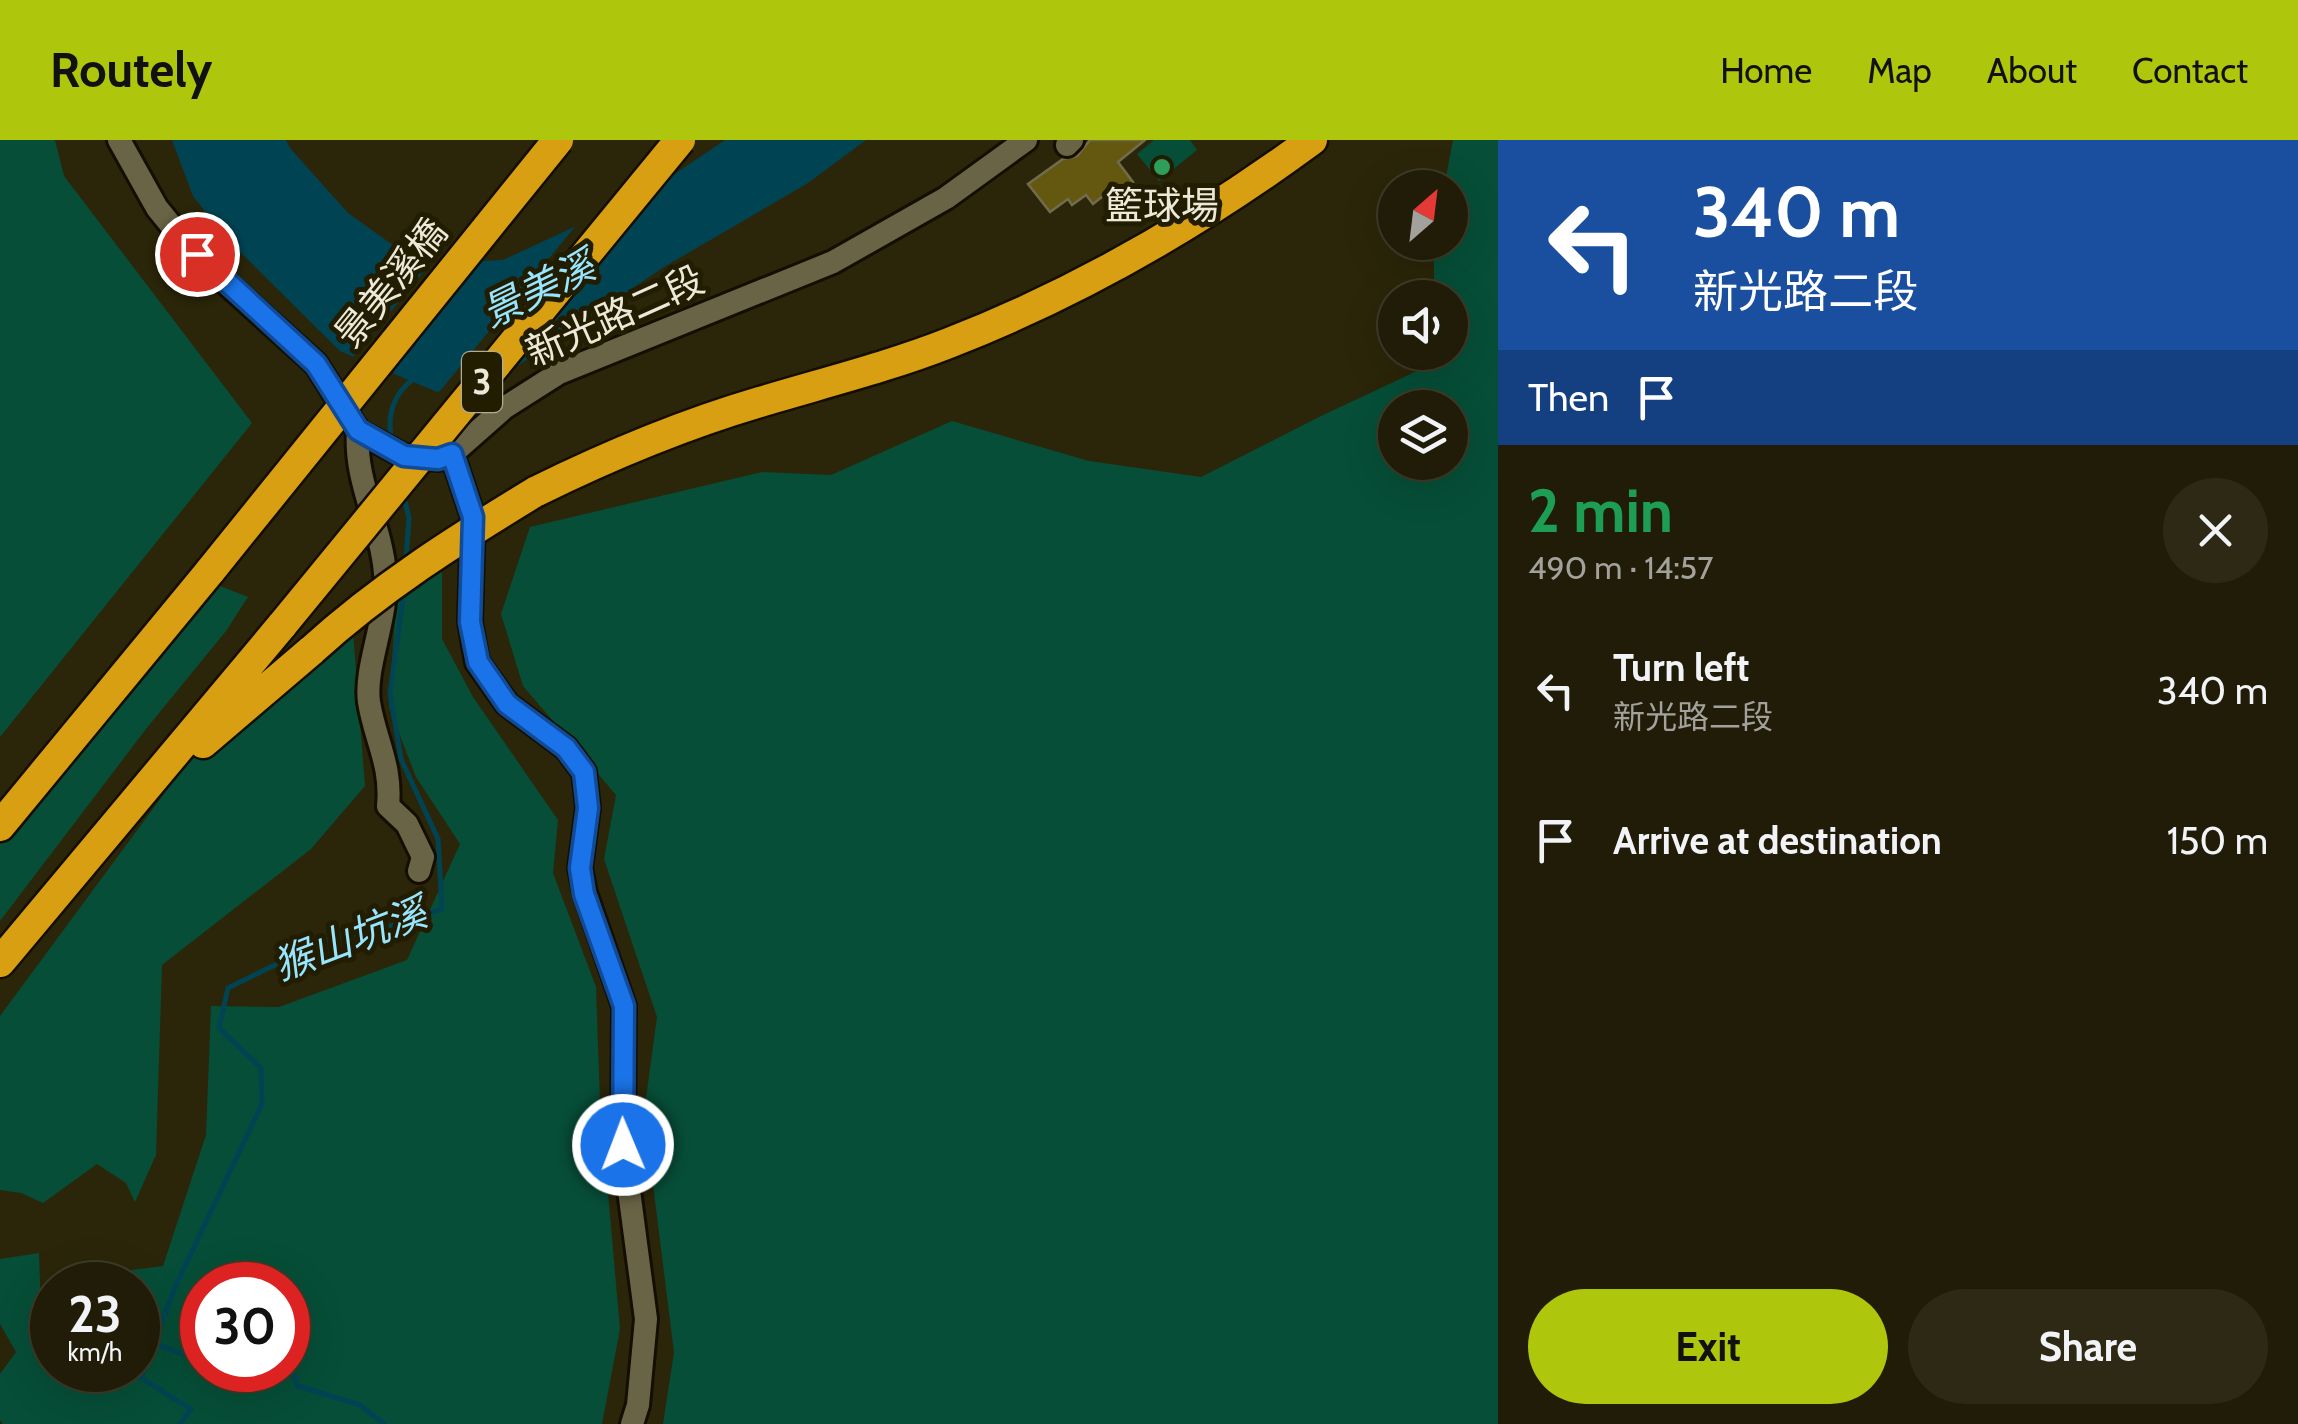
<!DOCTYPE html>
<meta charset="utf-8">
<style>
body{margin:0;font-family:Cabin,"Noto Sans TC",sans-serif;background:#2d2915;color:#f1f3f6;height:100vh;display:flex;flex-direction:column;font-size:38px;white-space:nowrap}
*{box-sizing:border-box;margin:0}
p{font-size:32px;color:#a2a19b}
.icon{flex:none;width:55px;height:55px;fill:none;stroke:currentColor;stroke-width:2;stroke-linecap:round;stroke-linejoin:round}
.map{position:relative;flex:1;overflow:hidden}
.side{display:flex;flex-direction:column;background:#201c07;width:800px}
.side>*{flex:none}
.banner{background:#1a4fa0;color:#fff;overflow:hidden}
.needle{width:65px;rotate:28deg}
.buttons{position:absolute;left:1378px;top:30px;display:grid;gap:20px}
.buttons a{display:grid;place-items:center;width:90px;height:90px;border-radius:50%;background:#201c07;box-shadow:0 10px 40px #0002,0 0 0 2px #3d3a28;font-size:50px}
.speed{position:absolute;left:30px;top:1122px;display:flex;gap:20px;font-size:50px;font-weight:700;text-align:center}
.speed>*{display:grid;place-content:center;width:130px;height:130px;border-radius:50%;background:#201c07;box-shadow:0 10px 40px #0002,0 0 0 2px #3d3a28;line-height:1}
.speed small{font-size:25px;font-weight:400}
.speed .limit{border:15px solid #d22;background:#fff;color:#111}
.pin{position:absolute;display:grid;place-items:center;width:85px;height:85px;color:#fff;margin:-42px;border:5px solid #fff;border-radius:50%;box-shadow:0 2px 10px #0007}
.me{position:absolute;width:110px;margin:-55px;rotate:359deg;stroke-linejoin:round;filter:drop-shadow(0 0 8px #0008)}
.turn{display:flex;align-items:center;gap:35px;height:210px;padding:0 30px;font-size:45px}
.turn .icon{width:130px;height:130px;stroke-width:2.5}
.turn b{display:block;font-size:70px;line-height:85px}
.then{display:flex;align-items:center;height:95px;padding:0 30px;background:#0003;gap:20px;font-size:38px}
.round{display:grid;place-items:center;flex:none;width:105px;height:105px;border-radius:52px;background:#2d2915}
.head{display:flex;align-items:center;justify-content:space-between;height:170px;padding:0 30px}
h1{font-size:60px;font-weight:800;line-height:75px;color:#1e9e55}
.primary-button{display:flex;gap:20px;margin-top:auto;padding:20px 30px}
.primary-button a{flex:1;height:115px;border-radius:60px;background:#aec60b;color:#111;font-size:40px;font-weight:800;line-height:115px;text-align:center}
.primary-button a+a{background:#2d2915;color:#f1f3f6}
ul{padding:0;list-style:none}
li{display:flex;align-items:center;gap:30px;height:150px;padding:0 30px}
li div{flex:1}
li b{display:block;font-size:38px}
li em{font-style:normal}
header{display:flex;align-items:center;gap:60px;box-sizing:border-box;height:140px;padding:0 50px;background:#aec60b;color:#111}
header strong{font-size:48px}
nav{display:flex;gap:55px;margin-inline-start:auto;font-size:35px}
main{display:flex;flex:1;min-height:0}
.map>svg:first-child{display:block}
</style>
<header>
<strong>Routely</strong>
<nav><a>Home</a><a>Map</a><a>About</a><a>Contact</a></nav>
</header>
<main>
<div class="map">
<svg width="1498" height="1284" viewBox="0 0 1498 1284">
<rect width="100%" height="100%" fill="#2b2609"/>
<path fill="#064e37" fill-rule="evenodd" d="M0,0H55L64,36L252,283L0,597Z
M1154,0H1190L1197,10L1159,41L1137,14Z
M1453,0H1498V1284H663L674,1212L644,973L657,877L604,719L616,655L523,546L501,474L530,387L762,332L831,335L952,281L1089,321L1201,337L1321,276L1434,223L1435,213L1450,212V158L1434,157V103L1450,102V48L1444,47ZM1395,268H1450V322H1395Z
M442,409V499L473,557L558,680L553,733L596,847L600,962L620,1189L602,1284H3L0,1280V1234L16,1212L0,1184V1119L39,1113L41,1169L52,1164V1230H138V1145H90L115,1132L163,1126L206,995L211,866L279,867L407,820L460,704L416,637L389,567L398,432ZM202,1145H288V1230H202Z
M215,444L248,457L226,491L146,589L0,781V704Z
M351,466L365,646L311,709L162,825L156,1015L135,1062L126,1043L97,1024L43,1063L21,1053L0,1050V876L189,620L311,508Z"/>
<path fill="#004454" d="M172,0H286L290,8L348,73L419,124L503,120L645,54L725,0H866L808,43L664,127L507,233L437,252L340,211L226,98L193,56Z"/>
<path fill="#2b2609" d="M642,49L494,242L435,257L583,77Z
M483,116L385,236L350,221L434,119Z"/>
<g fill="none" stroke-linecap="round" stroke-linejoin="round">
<path stroke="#004454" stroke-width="5" d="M392,302C386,276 393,253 415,238
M404,357L409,378L406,420
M153,1203L202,1221
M288,1223L298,1246L360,1265L384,1284
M180,1284L191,1269L141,1238L175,1147L262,964L261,928L219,888L228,848L326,800L382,789L442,769L438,699L401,619L390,553L404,451"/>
</g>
<path fill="#64570f" stroke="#726c4e" stroke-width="2.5" d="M1090,0H1145L1118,22L1133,42L1122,51L1117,45L1093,64L1086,55L1072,65L1068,59L1050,72L1028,44L1063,19L1077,16Z"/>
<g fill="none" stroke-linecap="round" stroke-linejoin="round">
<g stroke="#140e00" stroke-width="28">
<path id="minor" d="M119,0L157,68L179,95L225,142L316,224L358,291L404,316L438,319L452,314L504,268L559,233L833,122L946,58L1026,0
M1067,5L1072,0
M358,291C354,341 381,384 385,433C389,477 364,526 369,562C375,600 392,625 388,666L407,684L423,717L419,731
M452,314L473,377L470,482L477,522L507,564L566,608L584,632L588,668L580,728L585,753L624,866L623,1005L646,1179L638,1265L632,1284"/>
</g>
<g stroke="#140e00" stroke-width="35">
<path id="highway" d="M535,352C608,316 682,285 760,262C823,243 888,227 949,203C1080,152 1199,83 1312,0
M203,603L312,510
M0,686L211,430
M0,822L283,484"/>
</g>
<use href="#minor" stroke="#6a6446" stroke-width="22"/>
<use href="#highway" stroke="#d99f13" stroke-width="30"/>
<g stroke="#140e00" stroke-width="35" stroke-linecap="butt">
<path id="highway-bridge" d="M211,430L558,0
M283,484L680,0
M312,510C380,448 456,400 535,352"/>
</g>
<use href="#highway-bridge" stroke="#d99f13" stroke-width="30"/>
</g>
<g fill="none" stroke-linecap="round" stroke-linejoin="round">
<g stroke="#114b97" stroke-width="25">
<path id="route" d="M197,114L316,224L358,290L404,316L438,319L452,314L473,377L470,482L478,522L507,564L566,608L584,632L588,668L580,728L584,754L624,866L623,1005"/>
</g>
<use href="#route" stroke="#1a73e8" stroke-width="18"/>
</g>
<circle fill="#2e9e5b" stroke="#221c01" stroke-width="4" cx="1162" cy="27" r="10"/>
<g text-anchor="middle" stroke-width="10" stroke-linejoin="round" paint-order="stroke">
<rect fill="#221c01" stroke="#afac98" stroke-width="2.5" x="462" y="212" width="40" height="60" rx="8"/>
<g font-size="35" font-weight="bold" fill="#ece9d8">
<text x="482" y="254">3</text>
</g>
<g font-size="38" fill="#ece9d8" stroke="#221c01">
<text x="1162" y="79">籃球場</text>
</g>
<g font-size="38" fill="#ece9d8" stroke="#221c01">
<text transform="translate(391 143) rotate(-51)" y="13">景美溪橋</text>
<text transform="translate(615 176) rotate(-24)" y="13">新光路二段</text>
</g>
<g font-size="40" font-style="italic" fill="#97e5ff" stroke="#221c01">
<text transform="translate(538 149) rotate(-26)" y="14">景美溪</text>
<text transform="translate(350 799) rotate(-21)" y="14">猴山坑溪</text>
</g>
</g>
</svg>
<div class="buttons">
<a><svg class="needle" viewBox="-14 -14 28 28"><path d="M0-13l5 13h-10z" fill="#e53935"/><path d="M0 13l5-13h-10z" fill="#a2a19b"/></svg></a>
<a><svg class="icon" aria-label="sound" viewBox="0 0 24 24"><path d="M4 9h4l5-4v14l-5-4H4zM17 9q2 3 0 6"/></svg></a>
<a><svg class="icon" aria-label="layers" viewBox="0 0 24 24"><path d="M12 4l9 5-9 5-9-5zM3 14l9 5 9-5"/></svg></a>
</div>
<div class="speed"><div>23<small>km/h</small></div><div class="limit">30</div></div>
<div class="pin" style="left:197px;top:114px;background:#d93025"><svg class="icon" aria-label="arrive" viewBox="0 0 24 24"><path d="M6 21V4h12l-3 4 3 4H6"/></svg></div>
<svg class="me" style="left:623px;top:1005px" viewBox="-20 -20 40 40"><circle r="17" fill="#1a73e8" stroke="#fff" stroke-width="3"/><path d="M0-11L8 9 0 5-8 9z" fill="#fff"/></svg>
</div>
<section class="side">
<div class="banner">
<div class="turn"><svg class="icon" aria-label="left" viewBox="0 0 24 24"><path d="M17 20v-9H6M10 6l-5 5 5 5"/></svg><div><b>340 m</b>新光路二段</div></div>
<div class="then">Then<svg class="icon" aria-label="arrive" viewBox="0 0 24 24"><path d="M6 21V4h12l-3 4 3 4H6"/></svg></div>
</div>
<div class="head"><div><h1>2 min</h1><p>490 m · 14:57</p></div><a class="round"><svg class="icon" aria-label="close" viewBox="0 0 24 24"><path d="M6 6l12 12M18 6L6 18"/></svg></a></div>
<ul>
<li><svg class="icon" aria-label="left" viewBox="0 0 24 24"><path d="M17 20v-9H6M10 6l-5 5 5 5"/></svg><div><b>Turn left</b><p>新光路二段</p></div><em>340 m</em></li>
<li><svg class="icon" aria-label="arrive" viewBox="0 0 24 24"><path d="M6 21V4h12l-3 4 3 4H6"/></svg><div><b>Arrive at destination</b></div><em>150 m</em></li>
</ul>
<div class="primary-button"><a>Exit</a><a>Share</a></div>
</section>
</main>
